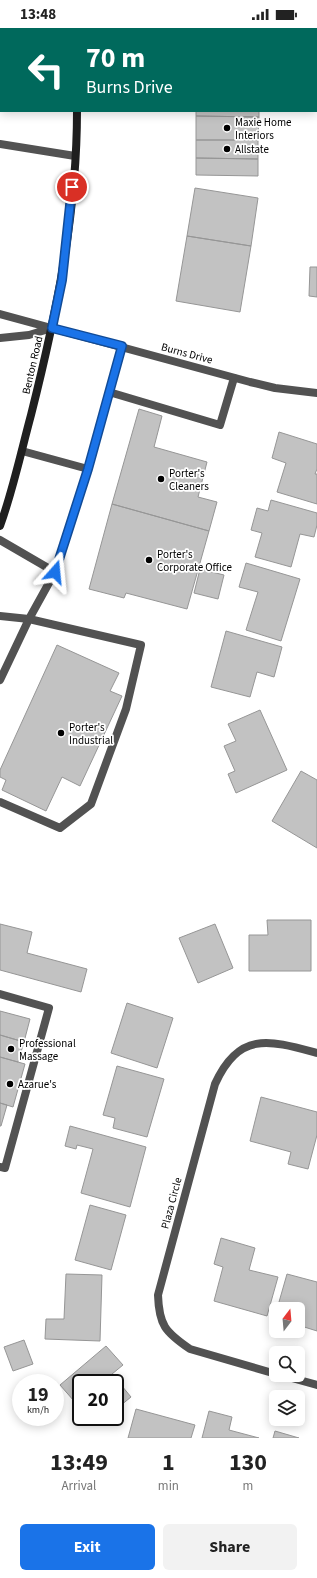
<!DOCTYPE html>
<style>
body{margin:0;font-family:"Source Sans 3",sans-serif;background:#f2f2f2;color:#222;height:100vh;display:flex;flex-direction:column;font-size:15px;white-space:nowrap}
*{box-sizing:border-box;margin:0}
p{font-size:13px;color:#767676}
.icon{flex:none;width:22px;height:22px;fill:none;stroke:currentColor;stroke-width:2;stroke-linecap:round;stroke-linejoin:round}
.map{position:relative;height:1410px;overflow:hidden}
.panel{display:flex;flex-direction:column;background:#fff;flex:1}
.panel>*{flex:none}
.hud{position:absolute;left:0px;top:0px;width:317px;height:84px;box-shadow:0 2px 10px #0003;background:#00695c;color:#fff;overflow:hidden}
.needle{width:26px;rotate:16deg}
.controls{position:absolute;left:269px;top:1274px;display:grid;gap:8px}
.controls a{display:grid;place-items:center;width:36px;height:36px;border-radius:6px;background:#fff;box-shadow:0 2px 10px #0003;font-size:20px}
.speed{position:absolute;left:12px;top:1346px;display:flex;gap:8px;font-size:20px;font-weight:700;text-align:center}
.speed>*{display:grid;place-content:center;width:52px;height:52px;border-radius:50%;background:#fff;box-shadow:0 2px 10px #0003;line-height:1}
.speed small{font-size:10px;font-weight:400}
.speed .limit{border:2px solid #111;border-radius:6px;background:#fff;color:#111}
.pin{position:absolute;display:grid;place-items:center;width:34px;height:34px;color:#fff;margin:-17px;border:2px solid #fff;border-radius:50%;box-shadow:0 1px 4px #0007}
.me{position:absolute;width:44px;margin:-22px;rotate:18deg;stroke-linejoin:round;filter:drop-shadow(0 0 3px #0008)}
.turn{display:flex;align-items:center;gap:14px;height:84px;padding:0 20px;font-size:18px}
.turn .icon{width:52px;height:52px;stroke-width:2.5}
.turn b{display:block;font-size:28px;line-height:34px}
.eta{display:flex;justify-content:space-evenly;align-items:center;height:68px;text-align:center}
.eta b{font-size:24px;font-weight:700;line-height:28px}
.button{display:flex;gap:8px;margin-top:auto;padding:8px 20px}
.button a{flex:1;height:46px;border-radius:6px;background:#1a73e8;color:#fff;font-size:16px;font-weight:700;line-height:46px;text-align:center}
.button a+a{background:#f2f2f2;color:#222}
.status{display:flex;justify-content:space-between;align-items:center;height:28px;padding:0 20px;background:#fff;direction:ltr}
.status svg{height:11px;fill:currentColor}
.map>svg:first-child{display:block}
</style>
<div class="status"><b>13:48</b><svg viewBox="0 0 49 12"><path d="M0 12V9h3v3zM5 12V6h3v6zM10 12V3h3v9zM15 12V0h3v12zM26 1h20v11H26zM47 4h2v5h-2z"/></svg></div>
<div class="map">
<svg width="317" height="1410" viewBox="0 0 317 1410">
<rect width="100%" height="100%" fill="#fff"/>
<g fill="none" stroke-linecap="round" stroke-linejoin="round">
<path stroke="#a0a0a0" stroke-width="7" d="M299,0L304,1
M316,4H317"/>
</g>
<path fill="#c2c2c2" stroke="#969696" d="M196,83H259V89L196,88Z
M196,88L259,89L258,112H196Z
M196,112H258V131L196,130Z
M196,130L258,131V148L196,147Z
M195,160L258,170L251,218L187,208Z
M187,208L251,218L240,284L176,273Z
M310,239H317V269L309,268Z
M139,381L162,388L154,419L207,434L198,469L217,474L209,503L112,476Z
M279,404L317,416V441L315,446H317V476L277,464L286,435L272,430Z
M271,472L317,485V497L314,509L300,506L291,539L255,529L262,505L251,502L257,480L268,483Z
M112,476L209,503L187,581L126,565L124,570L89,561Z
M246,535L300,551L281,613L246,602L258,564L239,559Z
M200,541L224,547L218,571L194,565Z
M226,603L282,619L274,649L257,644L250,669L211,659Z
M57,617L119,645L110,663L122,668L80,758L62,749L46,783L2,762L6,752L0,749V742Z
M260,682L287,742L236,765L228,746L235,743L224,718L236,713L228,696Z
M301,743L317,752V820L272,793Z
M267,892H311V943H249V907H268Z
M0,896L32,904L27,925L87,941L81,964L0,942Z
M215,896L233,940L198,955L179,910Z
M127,975L173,990L157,1040L111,1025Z
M0,983L30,991L24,1014L0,1007Z
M0,1007L24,1014L18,1034L0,1029Z
M0,1029L25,1036L13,1079L0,1075Z
M117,1038L164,1051L147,1109L113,1100L115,1090L103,1087Z
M261,1069L317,1084V1107L308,1141L288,1136L291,1124L250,1113Z
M0,1075L7,1077L1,1098H0Z
M70,1098L146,1119L130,1179L81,1165L93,1121L77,1117L76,1121L65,1118Z
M90,1177L126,1187L111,1242L75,1232Z
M221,1210L255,1220L249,1242L278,1249L267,1288L214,1273L223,1239L214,1236Z
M66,1246L102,1247L100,1313L45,1311L46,1291H64Z
M287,1246L317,1254V1303L298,1297V1281H277Z
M24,1312L33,1336L13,1343L4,1319Z
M106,1318L123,1337L112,1346L131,1369L115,1382V1355H81V1367L74,1373L60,1357Z
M136,1381L195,1397L191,1410H128Z
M209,1383L232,1389L229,1402L259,1410H202Z
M275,1403L299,1410H273Z"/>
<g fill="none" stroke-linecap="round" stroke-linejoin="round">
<path stroke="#525252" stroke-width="8" d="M0,116L75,128
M109,364L220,397L234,350
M22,423L88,441L122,319
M0,512L55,544
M0,588L29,591L141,617L126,681L91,776L60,800L0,774
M0,652L29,591L55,544L88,441
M0,966L49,980L5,1140L0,1139"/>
<path stroke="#525252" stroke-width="8" d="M0,286L250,354L275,360L317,365
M0,310L29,307L52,300
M276,1346L190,1321C165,1304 159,1297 158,1267L215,1056C239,1003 269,1012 317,1025
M281,1347L317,1357"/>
<path stroke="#1f1f1f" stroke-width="8" d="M77,0V1
M0,498C13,462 21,424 31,387C56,288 77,186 77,83"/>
</g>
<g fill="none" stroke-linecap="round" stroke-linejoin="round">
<g stroke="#114b97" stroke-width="10">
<path id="route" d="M55,544L88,441L122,318L52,300L62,252L72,159"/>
</g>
<use href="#route" stroke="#1a73e8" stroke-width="7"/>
</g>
<g fill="#000" stroke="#fff" stroke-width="1.5">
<circle cx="227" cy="100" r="4"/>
<circle cx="227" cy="121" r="4"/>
<circle cx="161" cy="451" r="4"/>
<circle cx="149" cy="532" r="4"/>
<circle cx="61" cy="705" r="4"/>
<circle cx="11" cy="1021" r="4"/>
<circle cx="10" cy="1056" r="4"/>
</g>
<g text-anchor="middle" stroke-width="3.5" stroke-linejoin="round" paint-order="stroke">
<g font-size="11" fill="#000" stroke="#fff" text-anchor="start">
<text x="235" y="98">Maxie Home<tspan x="235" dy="13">Interiors</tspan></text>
<text x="235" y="125">Allstate</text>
<text x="169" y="449">Porter's<tspan x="169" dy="13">Cleaners</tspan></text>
<text x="157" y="530">Porter's<tspan x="157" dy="13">Corporate Office</tspan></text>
<text x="69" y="703">Porter's<tspan x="69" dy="13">Industrial</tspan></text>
<text x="19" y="1019">Professional<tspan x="19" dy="13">Massage</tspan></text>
<text x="18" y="1060">Azarue's</text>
</g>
<g font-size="11" fill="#000" stroke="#fff">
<text transform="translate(187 325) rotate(15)" y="4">Burns Drive</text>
<text transform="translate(32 337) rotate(-77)" y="4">Benton Road</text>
<text transform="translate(171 1175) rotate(-75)" y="4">Plaza Circle</text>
</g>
</g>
</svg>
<div class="controls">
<a><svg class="needle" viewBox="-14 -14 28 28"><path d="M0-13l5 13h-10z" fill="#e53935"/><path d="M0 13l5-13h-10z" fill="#767676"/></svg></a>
<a><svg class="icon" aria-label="search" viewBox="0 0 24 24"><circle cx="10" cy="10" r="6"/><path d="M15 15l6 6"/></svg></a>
<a><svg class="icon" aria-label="layers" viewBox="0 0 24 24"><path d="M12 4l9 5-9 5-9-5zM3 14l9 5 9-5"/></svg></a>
</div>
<div class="speed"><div>19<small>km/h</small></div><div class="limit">20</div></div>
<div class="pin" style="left:72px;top:159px;background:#d93025"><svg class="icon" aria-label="arrive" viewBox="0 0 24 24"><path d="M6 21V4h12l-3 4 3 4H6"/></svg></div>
<svg class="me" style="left:55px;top:544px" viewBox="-20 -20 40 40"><path d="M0-17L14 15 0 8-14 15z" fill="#1a73e8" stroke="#fff" stroke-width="4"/></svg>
<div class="hud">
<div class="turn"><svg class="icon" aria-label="left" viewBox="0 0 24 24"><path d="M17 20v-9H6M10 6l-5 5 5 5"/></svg><div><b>70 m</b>Burns Drive</div></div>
</div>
</div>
<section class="panel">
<div class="eta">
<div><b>13:49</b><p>Arrival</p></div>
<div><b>1</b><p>min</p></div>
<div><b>130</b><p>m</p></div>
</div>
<div class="button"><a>Exit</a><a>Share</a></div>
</section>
